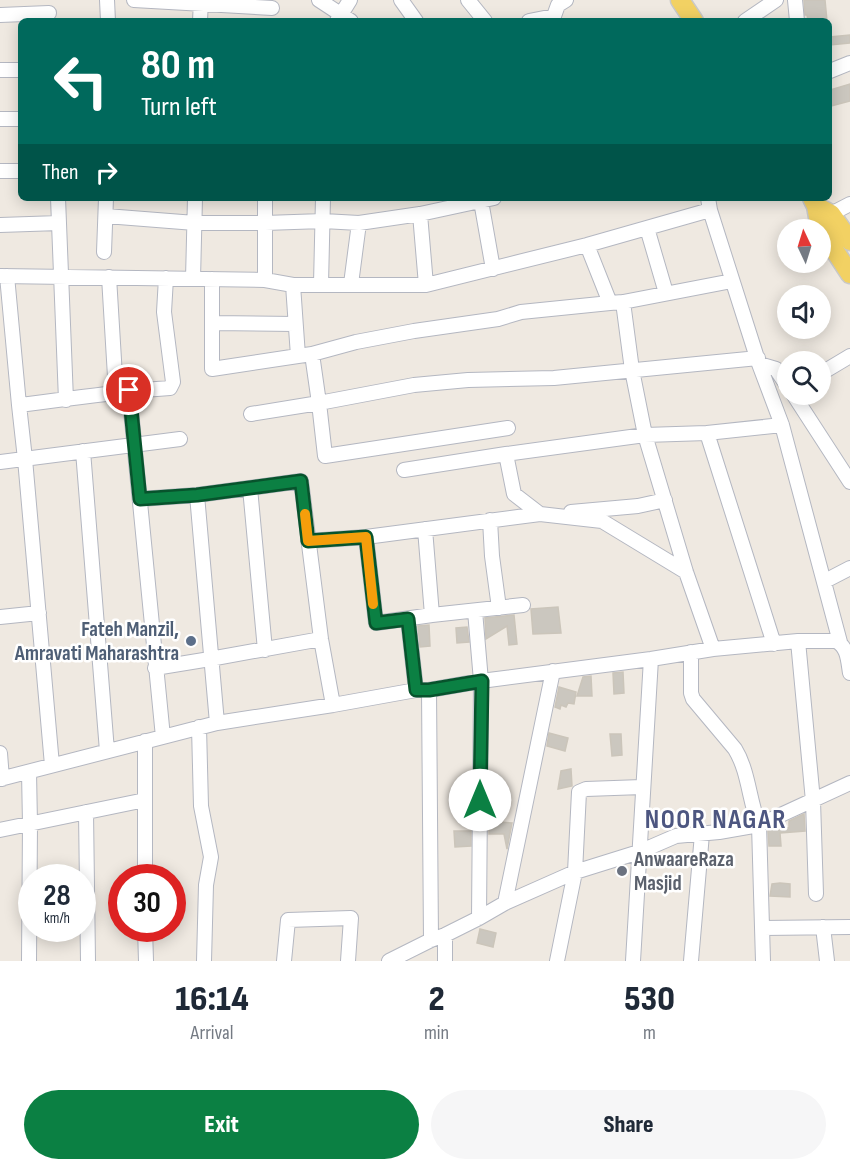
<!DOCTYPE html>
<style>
body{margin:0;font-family:"Sofia Sans Condensed",sans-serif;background:#f6f6f7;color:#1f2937;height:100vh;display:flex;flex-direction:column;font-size:22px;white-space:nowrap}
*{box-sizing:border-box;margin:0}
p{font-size:20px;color:#747a83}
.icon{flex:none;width:33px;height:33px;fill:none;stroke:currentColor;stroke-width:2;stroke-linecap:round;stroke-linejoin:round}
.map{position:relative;height:961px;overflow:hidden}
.drawer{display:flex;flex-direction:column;background:#fff;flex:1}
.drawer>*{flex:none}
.guide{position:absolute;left:18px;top:18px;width:814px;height:183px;border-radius:9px;box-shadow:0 3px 15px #0003;background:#00695c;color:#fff;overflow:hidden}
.needle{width:39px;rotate:356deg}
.controls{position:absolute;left:777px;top:219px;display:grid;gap:12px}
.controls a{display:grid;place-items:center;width:54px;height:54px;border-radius:50%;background:#fff;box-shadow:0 3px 15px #0003;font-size:30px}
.speed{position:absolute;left:18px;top:864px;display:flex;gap:12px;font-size:30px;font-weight:700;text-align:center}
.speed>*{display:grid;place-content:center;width:78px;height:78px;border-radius:50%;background:#fff;box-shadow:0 3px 15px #0003;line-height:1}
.speed small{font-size:15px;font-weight:400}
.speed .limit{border:9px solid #d22;background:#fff;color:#111}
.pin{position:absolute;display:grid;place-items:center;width:51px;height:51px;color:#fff;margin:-26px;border:3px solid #fff;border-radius:50%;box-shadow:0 2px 6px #0007}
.me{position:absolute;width:66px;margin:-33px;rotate:0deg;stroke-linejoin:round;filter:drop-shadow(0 0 4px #0008)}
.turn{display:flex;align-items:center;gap:21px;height:126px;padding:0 24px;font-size:27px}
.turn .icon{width:78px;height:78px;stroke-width:2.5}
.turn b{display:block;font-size:42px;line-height:51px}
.then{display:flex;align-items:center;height:57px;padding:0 24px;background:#0003;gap:12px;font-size:22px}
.eta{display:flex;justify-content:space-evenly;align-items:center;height:102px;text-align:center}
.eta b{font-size:36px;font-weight:800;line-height:42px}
.cta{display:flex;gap:12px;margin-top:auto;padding:12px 24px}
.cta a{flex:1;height:69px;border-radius:36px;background:#0b8043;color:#fff;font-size:24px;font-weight:800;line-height:69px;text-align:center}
.cta a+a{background:#f6f6f7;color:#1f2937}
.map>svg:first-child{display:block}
</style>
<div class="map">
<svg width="850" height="961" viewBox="0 0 850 961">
<rect width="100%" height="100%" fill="#efe9e1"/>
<path fill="#cbc7bf" stroke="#cbc5ba" stroke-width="1.5" d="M804,0H825L827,21H810V20H808L807,15H805Z
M850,35V43L830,45V37Z
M850,84V101L831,106L830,90Z
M558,607L561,633L533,634L531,609Z
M514,615L517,644L509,645L507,626L486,639L485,618Z
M429,625L430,646L420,647L418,626Z
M467,627L469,642L457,643L456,628Z
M623,672L624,693L614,694L613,673Z
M591,676L592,696H577L583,677Z
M559,687L576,692L574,704L568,703L566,707L561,705L560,709L555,707Z
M549,733L568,738L565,751L547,746Z
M610,734H621L622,755L612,756Z
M571,769L572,786L558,789L561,771Z
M489,800L494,801L498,806V822L512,823L507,849L504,834H489Z
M804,814L805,831L780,833L781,846H769L768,831L778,826L789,828V821Z
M454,831H471V846L455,847Z
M780,883L790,884V897L770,896L772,884Z
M480,929L496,933L493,947L477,943Z"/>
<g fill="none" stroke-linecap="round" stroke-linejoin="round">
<g stroke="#b4b7c1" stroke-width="16">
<path id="minor" d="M107,0L108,21
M134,0L272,8
M319,0L351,21
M401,0L416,21
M468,0L485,21
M795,0L797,21
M0,15L49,13
M200,21L201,0
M337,21L350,0
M529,21L554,16L558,5L566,0
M745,21L776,0
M0,70H21
M830,71L850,63
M0,119H21
M0,171H21
M58,198L66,400
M481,201L493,269
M710,210L759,364L782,425L840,642
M420,214L426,285
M106,216L195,223H265L323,221L359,223L420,214L494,198
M825,217L850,204
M0,225L59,223
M647,228L666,293
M587,245L610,303L623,302L732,281
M104,252L106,198
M0,276L265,280L293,285H426L587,245L710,210L708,198
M7,276L19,405L25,459L52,765
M109,277L116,393
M193,279L195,198
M212,279V369L298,356
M265,280V198
M321,284L323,198
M351,284L359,223
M293,285L298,356L312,354L319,403L414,385L468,380L554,378L758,358
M623,302L632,370L645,435L686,572L713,649
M212,323L295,324
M312,354L356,342L414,331L498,319L521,312L610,303
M759,364L776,369L788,387
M820,374L850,356
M129,390L163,737
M793,394L850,482
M19,405C69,399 119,391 170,388L173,382L164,312L166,278
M251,414L319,403L325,456L508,428
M707,433L782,425
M83,451L107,751
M506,454L514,494L540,514L602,521L686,572
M0,462L180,439
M404,470L506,454L645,435L707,433L774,644
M250,488L265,650
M197,495L217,723
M140,499L197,495L301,481L321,639L333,705
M571,512L638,506L665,500
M490,520L492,556L499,608
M425,529L432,615
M366,537L376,623L432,615L523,605
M308,541L366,537L540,514
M825,581L850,568
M475,611L481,681L479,918
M0,617L39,613
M408,619L416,690
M798,641L813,801L816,894
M691,652V693L693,699L735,749C749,772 749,801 759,825L763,961
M155,668L210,659L321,639
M429,690L431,940
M199,727L201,806L211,857L206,885L204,961
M0,753L2,779
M0,779L217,723L333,705L416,690H429L481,681L651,659L713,649L798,641H836C848,647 848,661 850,673
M86,812L88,961
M0,830L145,800
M145,878V741
M505,903L553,671
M823,927L827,961
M145,928L146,961
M763,928L850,927
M445,935V961
M29,961L30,824L29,772
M284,961L288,920L351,918L348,961
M389,961L431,940L445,935L479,918L505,903L575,872L639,852L676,836L719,832L759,825L850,783
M557,961L575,872L579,792L586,789L642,787
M633,961L651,659
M691,961L702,834"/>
</g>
<g stroke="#c9c9c9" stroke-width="21">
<path id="major" d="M680,0L694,21
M812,198L816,206L820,228L850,274
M816,206L831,214L850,241"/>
</g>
<use href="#minor" stroke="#fff" stroke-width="14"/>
<use href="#major" stroke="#f2d163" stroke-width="18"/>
</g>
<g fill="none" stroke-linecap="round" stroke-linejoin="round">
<g stroke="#07532c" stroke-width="15">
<path id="route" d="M129,390L140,499L197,495L301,481L308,541L366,537L376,623L408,619L416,690H429L482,681L480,800"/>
</g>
<use href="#route" stroke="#0b8043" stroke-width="10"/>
<path stroke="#f59e0b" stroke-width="10" d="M305,514L308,541L366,537L373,604"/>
</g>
<circle fill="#5c6f8a" stroke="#fff" stroke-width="2" cx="191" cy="641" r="6"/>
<circle fill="#6b7280" stroke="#fff" stroke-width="2" cx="622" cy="871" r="6"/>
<g text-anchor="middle" stroke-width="5" stroke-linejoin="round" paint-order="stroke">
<g font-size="21" font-weight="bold" fill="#4e5e75" stroke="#fff" text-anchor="end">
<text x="179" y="636">Fateh Manzil,<tspan x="179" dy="24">Amravati Maharashtra</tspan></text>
</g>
<g font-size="21" font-weight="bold" fill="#5b616d" stroke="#fff" text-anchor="start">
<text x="634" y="866">AnwaareRaza<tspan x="634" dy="24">Masjid</tspan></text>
</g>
<g font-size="27" font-weight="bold" letter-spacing="1.5" fill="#4d5680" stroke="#fff">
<text x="716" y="828">NOOR NAGAR</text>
</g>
</g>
</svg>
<div class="controls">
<a><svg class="needle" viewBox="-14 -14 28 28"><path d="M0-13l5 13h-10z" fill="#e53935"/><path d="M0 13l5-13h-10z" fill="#747a83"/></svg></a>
<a><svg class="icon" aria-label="sound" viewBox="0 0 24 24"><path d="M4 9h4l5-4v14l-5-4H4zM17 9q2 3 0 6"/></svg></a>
<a><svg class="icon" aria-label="search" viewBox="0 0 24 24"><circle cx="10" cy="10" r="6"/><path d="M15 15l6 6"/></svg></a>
</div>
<div class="speed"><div>28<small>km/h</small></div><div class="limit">30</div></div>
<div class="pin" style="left:129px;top:390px;background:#d93025"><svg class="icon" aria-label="arrive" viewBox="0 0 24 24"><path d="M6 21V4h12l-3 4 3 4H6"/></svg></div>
<svg class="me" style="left:480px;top:800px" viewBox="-20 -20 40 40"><circle r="19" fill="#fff"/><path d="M0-13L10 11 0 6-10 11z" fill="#0b8043"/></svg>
<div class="guide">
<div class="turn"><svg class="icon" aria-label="left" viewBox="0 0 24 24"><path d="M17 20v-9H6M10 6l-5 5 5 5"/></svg><div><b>80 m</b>Turn left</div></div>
<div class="then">Then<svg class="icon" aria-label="right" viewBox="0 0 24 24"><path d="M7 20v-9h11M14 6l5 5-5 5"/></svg></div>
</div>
</div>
<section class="drawer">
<div class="eta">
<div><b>16:14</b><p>Arrival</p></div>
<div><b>2</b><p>min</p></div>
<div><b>530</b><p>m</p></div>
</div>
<div class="cta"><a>Exit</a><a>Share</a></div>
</section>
